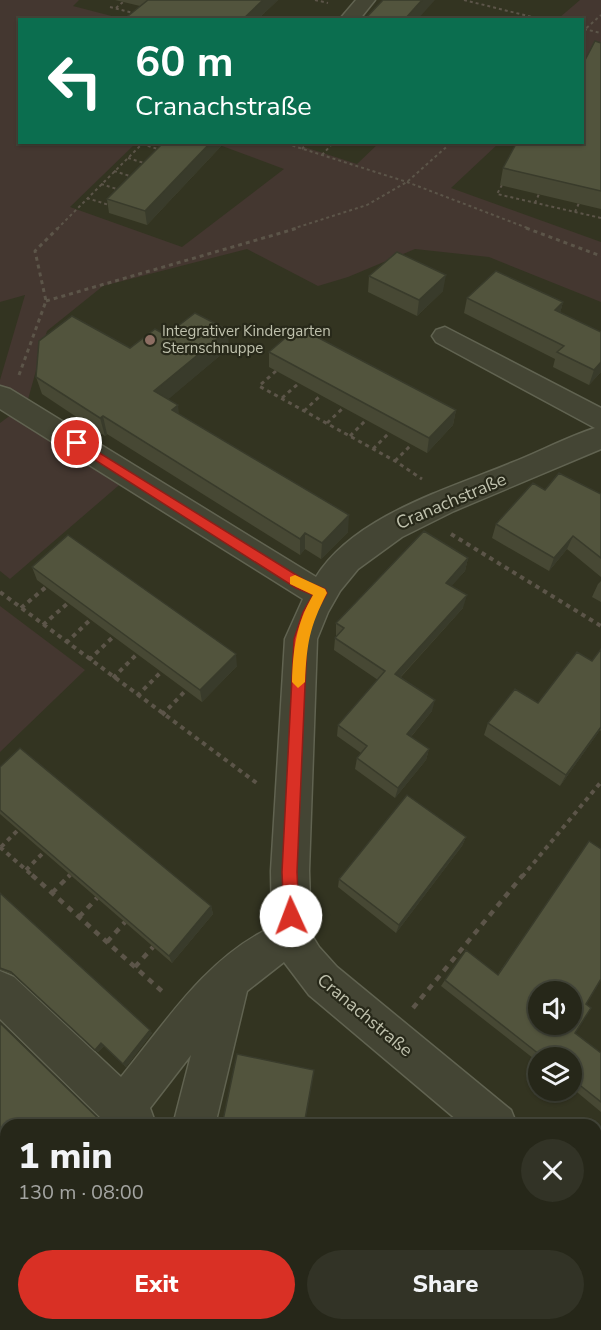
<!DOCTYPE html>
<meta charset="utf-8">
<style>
body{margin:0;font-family:"Nunito Sans",sans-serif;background:#323326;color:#f1f3f6;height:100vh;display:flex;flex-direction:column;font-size:22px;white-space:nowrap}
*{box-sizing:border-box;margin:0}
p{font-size:20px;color:#a4a5a2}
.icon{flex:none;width:33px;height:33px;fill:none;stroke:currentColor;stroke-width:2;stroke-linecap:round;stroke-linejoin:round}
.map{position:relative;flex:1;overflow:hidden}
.side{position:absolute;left:0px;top:1119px;width:602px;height:212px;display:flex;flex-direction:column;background:#262719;border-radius:18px 18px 0 0;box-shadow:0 2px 4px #0004,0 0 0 2px #424438}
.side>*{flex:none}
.banner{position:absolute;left:18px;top:18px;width:566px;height:126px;border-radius:0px;box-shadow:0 2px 4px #0004,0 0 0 2px #424438;background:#0b6e4f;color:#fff;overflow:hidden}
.buttons{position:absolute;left:528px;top:981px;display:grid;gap:12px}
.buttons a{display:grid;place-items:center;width:54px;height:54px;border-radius:50%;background:#262719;box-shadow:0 2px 4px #0004,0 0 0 2px #424438;font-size:30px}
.pin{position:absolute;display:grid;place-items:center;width:51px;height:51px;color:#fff;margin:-26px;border:3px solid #fff;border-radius:50%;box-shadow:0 2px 6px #0007}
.me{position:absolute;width:66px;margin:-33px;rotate:358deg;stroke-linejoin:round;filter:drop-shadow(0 0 4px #0008)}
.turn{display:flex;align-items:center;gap:21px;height:126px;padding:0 18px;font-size:27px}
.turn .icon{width:78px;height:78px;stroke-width:2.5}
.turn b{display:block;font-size:42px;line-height:51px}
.round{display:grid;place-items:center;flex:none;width:63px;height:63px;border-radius:32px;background:#323326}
.head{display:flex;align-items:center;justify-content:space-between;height:102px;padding:0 18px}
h1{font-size:36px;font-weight:800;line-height:45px}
.button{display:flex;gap:12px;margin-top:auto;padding:12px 18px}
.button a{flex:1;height:69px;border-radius:36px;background:#d93025;color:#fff;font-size:24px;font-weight:800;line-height:69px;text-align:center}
.button a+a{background:#323326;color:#f1f3f6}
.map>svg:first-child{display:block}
</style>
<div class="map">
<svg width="601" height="1330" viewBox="0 0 601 1330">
<rect width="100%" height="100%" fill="#333421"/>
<path fill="#443730" d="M0,0H79L73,6L123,19L20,20V142L136,143L70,207L182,247L284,169L214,143H292L357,164L379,143H499L451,188L601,242V302L489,257L415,249L348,277L318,286L247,249L103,286L47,331L27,403H0V380L25,295L0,302Z
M580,0H601V47L582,65V20H509L513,16L559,18Z
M19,409L125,480L10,579L0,571V423Z
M0,606L85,670L0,752Z"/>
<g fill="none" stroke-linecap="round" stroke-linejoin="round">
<g stroke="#616351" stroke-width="3">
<path id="minor" d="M356,0H375L359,20H339Z
M445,327L601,408V449L454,511L402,537L358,569L340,591L328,612L317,639L309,871L311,934L319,947L337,967L511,1110L517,1125H463L309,995L284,962L247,991L215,1125H173L191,1055L150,1108L154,1119L152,1125H108L0,1019V971L14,977L121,1077C165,1023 207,957 272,927L271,871L285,639L303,599L0,409V386L10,389L316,577C354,516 448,489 511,463C539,452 567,437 595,428L436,342L432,336L436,330Z
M0,1170L6,1172V1221L0,1219Z
M596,1187L601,1189V1236L596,1234Z
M82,1324H147L150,1330H84Z"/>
</g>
<path stroke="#5c5549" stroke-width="2" stroke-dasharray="3 3" stroke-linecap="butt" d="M315,0L328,3
M464,0L544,20
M110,7L137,14
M116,8L123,2
M584,29L601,33
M582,32L601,15
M281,142L407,182L530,229
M142,144L161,150
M302,149L308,142
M322,155L332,144
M128,158L147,164
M114,171L133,177
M101,184L120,190
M502,185L497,194L601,218
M87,198L112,206
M535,203L539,194
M575,212L579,203
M57,229L144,142
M292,229L367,205L407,182L452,142"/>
<path stroke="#5c5549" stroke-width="3" stroke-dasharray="4 4" stroke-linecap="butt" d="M526,228L601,256
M46,301L298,228
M276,371L259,386L395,461L422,479
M19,375L46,301L35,251L58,228
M282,398L299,383
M304,411L321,395
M327,423L343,408
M350,436L366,420
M373,449L389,433
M395,461L411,445"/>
<path stroke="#5c5549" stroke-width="4" stroke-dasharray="4.5 4.5" stroke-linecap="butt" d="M451,534L601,626
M0,592L258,784
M21,608L46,587
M43,625L68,603
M66,643L90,620
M89,660L114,636
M113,678L137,654
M137,696L161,672
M162,715L186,690
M0,847L34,877
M1,847L18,830
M26,870L44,852
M68,877L70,875
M522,877L601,782"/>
<path stroke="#5c5549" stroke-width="4.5" stroke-dasharray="6 6" stroke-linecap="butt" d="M32,875L164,993
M52,893L70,875
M79,917L97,898
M107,942L125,922
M135,967L153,947
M413,1008L523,875
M404,1324V1330"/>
<use href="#minor" fill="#444534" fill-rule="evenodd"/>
</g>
<path fill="#474834" d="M115,0H278L257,20L140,6Z
M601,43V209L500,185L503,168L582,142Z
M164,142H225L147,225L109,213L107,199Z
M369,276L443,291L417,316L368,292Z
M467,298L563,302L560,313L601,332V372L589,385L553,367L555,359L464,313Z
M166,335L229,348L168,399L179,414L348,532L321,559L305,549L300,555L107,434L105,436L42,394L36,377L130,348Z
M269,352L456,410L453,425L427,453L269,367Z
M545,490L601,494V577L567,549L549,571L492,538L496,524Z
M468,558L465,571L451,586L463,608L401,677L432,711L411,737L429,749L426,760L395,798L355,769L357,758L361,753L337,736L338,725L378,680L334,650L335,638L336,636V623Z
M32,567L237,666L202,702L37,580Z
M601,581V602L592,597L598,584Z
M601,649V731L600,730L560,786L484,735L488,723L538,703L592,661Z
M0,767L211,906L213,914L172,963L0,814Z
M466,837L462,846L396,933L338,887L339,879Z
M589,841L586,1004L575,1033L601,1053V1112L572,1088V1058H538V1062L441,986L445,980L498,974Z
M0,893L152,1033L126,1067L104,1046L98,1052L15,975L0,970Z
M446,1324H536V1330H446Z"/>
<path fill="#393b2b" d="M263,0H278L257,20H242Z
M422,0H435L417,20H404Z
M211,142H225L147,225L145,211Z
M446,275L443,291L417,316L419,300Z
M563,302L559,317L555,310Z
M228,330L229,348L157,409L154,391Z
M601,362V372L589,385L594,370Z
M178,405L180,422L172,410Z
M456,410L453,425L427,453L429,438Z
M103,416L107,434L105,436L100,418Z
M349,515L348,532L321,559L322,543Z
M305,533V549L300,555V539Z
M573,536L567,549L549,571L554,558Z
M468,558L465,571L443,596L446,583Z
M467,595L463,608L393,685L395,674Z
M236,654L237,666L202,702L200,690Z
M435,700L432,711L404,745L407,734Z
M601,727L600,730L560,786L566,775Z
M429,749L426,760L395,798L398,788Z
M466,837L462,846L396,933L399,925Z
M211,906L213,914L172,963L169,956Z
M0,1022L106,1125H105L0,1023Z
M150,1030L152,1033L126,1067L123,1064Z
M101,1043L104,1046L98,1052L95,1050Z
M0,1245L6,1252V1257L0,1251Z
M6,1292V1297L0,1304V1299Z"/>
<path fill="#52543d" stroke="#393b2b" stroke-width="1.5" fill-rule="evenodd" d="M148,0H263L242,20H123Z
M383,0H422L404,20H364Z
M595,41L601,43V191L503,168L517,142H582V66Z
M164,142H211L145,211L107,199Z
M397,252L446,275L419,300L369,276Z
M496,271L563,302L555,310L601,332V362L594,370L557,352L564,346L467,298Z
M195,313L228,330L154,391L178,405L172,410L349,515L322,543L305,533L300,539L103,416L100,418L36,377L39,341L72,316L130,348L155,329L166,335Z
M298,327L456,410L429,438L269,352Z
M559,473L601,494V558L573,536L554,558L496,524L533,483L545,490Z
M424,531L468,558L446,583L467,595L395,674L435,700L407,734L429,749L398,788L357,758L367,746L338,725L385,671L335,638L344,628L336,623Z
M68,535L236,654L200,690L32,567Z
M601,649V727L566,775L488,723L515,689L538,703L577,652L592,661Z
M20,748L211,906L169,956L0,810V767Z
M407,795L466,837L399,925L339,879Z
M589,841L601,849V979L586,1004L591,1008L575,1033L601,1053V1102L572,1079V1058H544L445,980L466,950L498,975ZM538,992H572V1024H538Z
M0,893L150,1030L123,1064L101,1043L95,1050L11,972L0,968Z
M0,1023L105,1125H6V1163L0,1157Z
M237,1054L314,1070L304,1125H222Z
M0,1251L6,1257V1292L0,1299Z
M181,1324H271L270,1330H179Z
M451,1324H536V1330H451Z"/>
<path fill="#d93025" stroke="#8d1f18" stroke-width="1.5" d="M77,439L306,581L325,589L327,593L316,613L307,639L297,872L299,916L297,921L291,924L286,921L284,916L282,872L294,639L303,612L313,595L296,588L73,446L72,443Z"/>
<path fill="#f59e0b" d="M295,575L325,589L327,593C309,628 307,643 305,682L298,688L292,682C293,650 296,624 313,595L290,584V577Z"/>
<circle fill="#8d6e63" stroke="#28291a" stroke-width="2" cx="150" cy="340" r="6"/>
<g text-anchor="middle" stroke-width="4.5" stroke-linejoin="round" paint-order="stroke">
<g font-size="15" fill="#c0c2ae" stroke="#28291a" text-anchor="start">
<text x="162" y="336">Integrativer Kindergarten<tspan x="162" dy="17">Sternschnuppe</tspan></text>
</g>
<g font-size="18" fill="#c0c2ae" stroke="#28291a">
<text transform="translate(451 501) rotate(-23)" y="6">Cranachstraße</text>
<text transform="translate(365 1015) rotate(40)" y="6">Cranachstraße</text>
</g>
</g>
</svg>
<div class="buttons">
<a><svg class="icon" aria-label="sound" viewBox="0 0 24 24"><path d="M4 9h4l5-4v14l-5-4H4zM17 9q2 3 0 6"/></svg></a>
<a><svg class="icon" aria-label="layers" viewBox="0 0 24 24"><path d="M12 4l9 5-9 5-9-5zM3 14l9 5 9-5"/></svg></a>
</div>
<div class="pin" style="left:77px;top:443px;background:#d93025"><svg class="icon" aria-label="arrive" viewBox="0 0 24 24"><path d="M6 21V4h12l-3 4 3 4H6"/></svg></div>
<svg class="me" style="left:291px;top:916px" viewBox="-20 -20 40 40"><circle r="19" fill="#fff"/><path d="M0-13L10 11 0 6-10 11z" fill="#d93025"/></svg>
<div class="banner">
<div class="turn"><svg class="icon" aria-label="left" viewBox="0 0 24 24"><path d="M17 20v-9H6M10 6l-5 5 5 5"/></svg><div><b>60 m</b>Cranachstraße</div></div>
</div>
<section class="side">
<div class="head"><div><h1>1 min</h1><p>130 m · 08:00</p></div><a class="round"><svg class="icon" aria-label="close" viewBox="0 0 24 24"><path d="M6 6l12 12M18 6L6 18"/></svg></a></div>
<div class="button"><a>Exit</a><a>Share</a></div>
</section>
</div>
